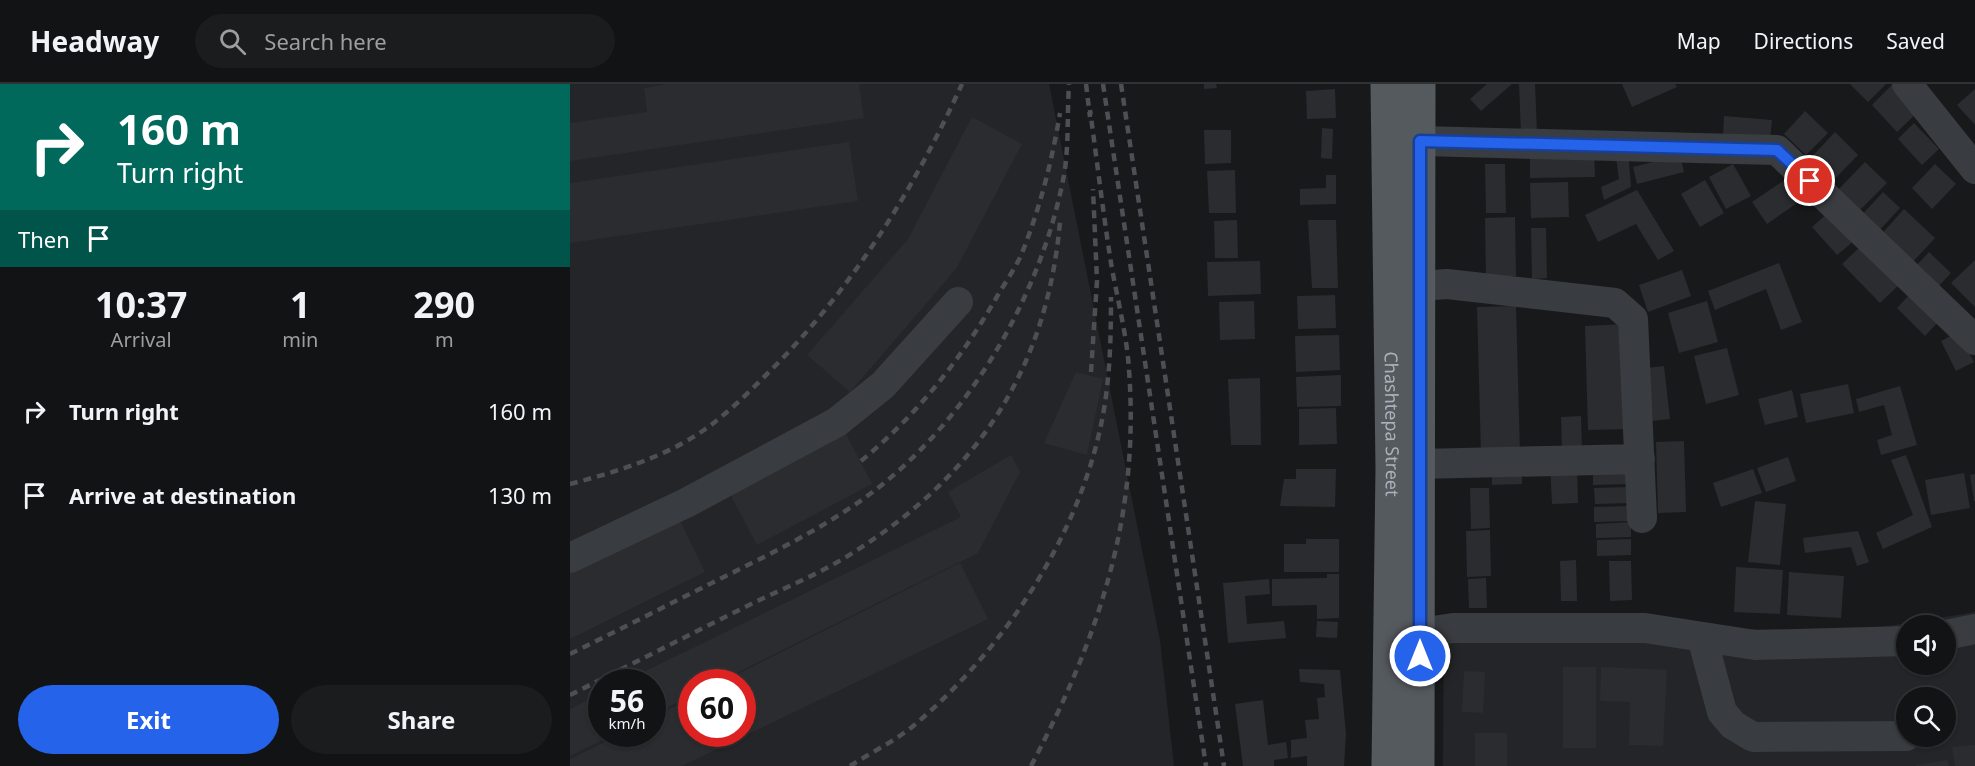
<!DOCTYPE html>
<style>
body{margin:0;font-family:"Noto Sans",sans-serif;background:#1b1c1d;color:#f1f3f6;height:100vh;display:flex;flex-direction:column;font-size:22px;white-space:nowrap}
*{box-sizing:border-box;margin:0}
p{font-size:20px;color:#9c9ea0}
.icon{flex:none;width:33px;height:33px;fill:none;stroke:currentColor;stroke-width:2;stroke-linecap:round;stroke-linejoin:round}
.map{position:relative;flex:1;overflow:hidden}
.sheet{display:flex;flex-direction:column;background:#121314;width:570px}
.sheet>*{flex:none}
.banner{background:#00695c;color:#fff;overflow:hidden}
.fabs{position:absolute;left:1326px;top:531px;display:grid;gap:12px}
.fabs a{display:grid;place-items:center;width:60px;height:60px;border-radius:50%;background:#121314;box-shadow:0 2px 4px #0004,0 0 0 2px #313234;font-size:30px}
.speed{position:absolute;left:18px;top:585px;display:flex;gap:12px;font-size:30px;font-weight:700;text-align:center}
.speed>*{display:grid;place-content:center;width:78px;height:78px;border-radius:50%;background:#121314;box-shadow:0 2px 4px #0004,0 0 0 2px #313234;line-height:1}
.speed small{font-size:15px;font-weight:400}
.speed .limit{border:9px solid #d22;background:#fff;color:#111}
.pin{position:absolute;display:grid;place-items:center;width:51px;height:51px;color:#fff;margin:-26px;border:3px solid #fff;border-radius:50%;box-shadow:0 2px 6px #0007}
.me{position:absolute;width:66px;margin:-33px;rotate:0deg;stroke-linejoin:round;filter:drop-shadow(0 0 4px #0008)}
.turn{display:flex;align-items:center;gap:21px;height:126px;padding:0 18px;font-size:27px}
.turn .icon{width:78px;height:78px;stroke-width:2.5}
.turn b{display:block;font-size:42px;line-height:51px}
.then{display:flex;align-items:center;height:57px;padding:0 18px;background:#0003;gap:12px;font-size:22px}
.eta{display:flex;justify-content:space-evenly;align-items:center;height:102px;text-align:center}
.eta b{font-size:36px;font-weight:700;line-height:42px}
.cta{display:flex;gap:12px;margin-top:auto;padding:12px 18px}
.cta a{flex:1;height:69px;border-radius:36px;background:#2563eb;color:#fff;font-size:24px;font-weight:700;line-height:69px;text-align:center}
.cta a+a{background:#1b1c1d;color:#f1f3f6}
ul{padding:0;list-style:none}
li{display:flex;align-items:center;gap:18px;height:84px;padding:0 18px}
li div{flex:1}
li b{display:block;font-size:22px}
li em{font-style:normal}
header{display:flex;align-items:center;gap:36px;box-sizing:border-box;height:84px;padding:0 30px;background:#121314;border-bottom:2px solid #313234}
header strong{font-size:28px}
nav{display:flex;gap:33px;margin-inline-start:auto;font-size:21px}
.search{width:420px;height:54px;background:#1b1c1d;display:flex;align-items:center;gap:15px;box-sizing:border-box;padding:0 21px;border-radius:33px;color:#9c9ea0;font-size:22px}
main{display:flex;flex:1;min-height:0}
.map>svg:first-child{display:block}
</style>
<header>
<strong>Headway</strong>
<div class="search"><svg class="icon" aria-label="search" viewBox="0 0 24 24"><circle cx="10" cy="10" r="6"/><path d="M15 15l6 6"/></svg>Search here</div>
<nav><a>Map</a><a>Directions</a><a>Saved</a></nav>
</header>
<main>
<section class="sheet">
<div class="banner">
<div class="turn"><svg class="icon" aria-label="right" viewBox="0 0 24 24"><path d="M7 20v-9h11M14 6l5 5-5 5"/></svg><div><b>160 m</b>Turn right</div></div>
<div class="then">Then<svg class="icon" aria-label="arrive" viewBox="0 0 24 24"><path d="M6 21V4h12l-3 4 3 4H6"/></svg></div>
</div>
<div class="eta">
<div><b>10:37</b><p>Arrival</p></div>
<div><b>1</b><p>min</p></div>
<div><b>290</b><p>m</p></div>
</div>
<ul>
<li><svg class="icon" aria-label="right" viewBox="0 0 24 24"><path d="M7 20v-9h11M14 6l5 5-5 5"/></svg><div><b>Turn right</b></div><em>160 m</em></li>
<li><svg class="icon" aria-label="arrive" viewBox="0 0 24 24"><path d="M6 21V4h12l-3 4 3 4H6"/></svg><div><b>Arrive at destination</b></div><em>130 m</em></li>
</ul>
<div class="cta"><a>Exit</a><a>Share</a></div>
</section>
<div class="map">
<svg width="1405" height="682" viewBox="0 0 1405 682">
<rect width="100%" height="100%" fill="#18191b"/>
<path fill="#242528" fill-rule="evenodd" d="M0,0H479L590,556L604,682H0ZM32,598H82V650H32ZM122,598H172V650H122Z
M1405,528V682H873L874,533L1276,549ZM1336,542H1376V580H1336ZM1336,614H1376V652H1336Z"/>
<path fill="#2b2c2f" d="M97,0H289L294,34L0,77V39L77,28L74,4Z
M634,0H646L647,4L634,5Z
M917,0H942L911,27L900,15Z
M949,0H965L967,49H951Z
M1052,0H1105L1107,3L1062,23Z
M1280,0H1316L1298,18Z
M1323,0L1350,26L1327,48L1302,21Z
M765,5L766,34L737,35L736,7Z
M1405,5V41L1387,21Z
M1235,27L1258,49L1236,71L1214,50Z
M1154,32L1202,36L1200,56L1153,51Z
M402,33L452,60L386,185L280,308L237,271L338,155Z
M1344,39L1369,65L1352,81L1328,55Z
M752,44L763,45L762,75L751,74Z
M634,46H661V79L635,80Z
M1265,48L1288,71L1257,103L1234,81Z
M279,58L288,117L0,159V99Z
M1024,65L1025,93L960,94V67Z
M1045,66H1058L1061,103L1034,116L1031,103L1049,95Z
M1110,71L1114,88L1067,100L1063,83Z
M1295,78L1317,99L1285,131L1264,110Z
M915,80H935L936,129H916Z
M1163,80L1181,112L1156,125L1139,93Z
M1365,80L1386,100L1362,125L1342,104Z
M665,86L666,129H639L637,87Z
M756,91H766V120L730,121V105L756,104Z
M1219,93L1233,115L1197,140L1182,118Z
M1135,96L1154,129L1130,143L1111,110Z
M998,98L999,133L961,134L960,99Z
M1067,106L1104,167L1088,176L1066,140L1028,158L1015,131Z
M1313,108L1330,124L1305,151L1288,135Z
M1334,125L1365,154L1339,182L1308,154Z
M1260,127L1285,156L1267,171L1242,143Z
M945,133L946,192L916,193L915,134Z
M667,136L668,174H645L644,137Z
M738,136H766L768,204H742Z
M961,144H976L977,194L962,195Z
M1291,162L1329,201L1310,219L1272,180Z
M1359,168L1381,189L1364,207L1342,186Z
M1405,176V223L1381,199Z
M690,177L691,210L638,212L637,178Z
M1209,179L1232,238L1211,246L1196,205L1145,226L1138,207Z
M1112,186L1121,212L1078,228L1069,201Z
M1340,210L1369,237L1355,252L1327,224Z
M765,211L766,244L728,245L727,212Z
M684,217L685,255L650,256L649,218Z
M1137,217L1148,258L1109,269L1098,229Z
M946,222L950,370L911,371L907,223Z
M1056,240L1059,345L1018,346L1015,242Z
M1388,248L1404,278L1386,287L1371,257Z
M769,251L770,286L726,288L725,252Z
M1157,264L1169,311L1136,320L1124,272Z
M1094,282L1100,335L1082,337L1076,284Z
M506,288L533,295L517,371L474,359Z
M771,291V322L727,323L726,293Z
M690,294L691,361H661L658,295Z
M1278,300L1284,329L1236,339L1230,310Z
M1330,302L1347,361L1311,371L1307,356L1322,351L1314,321L1289,328L1286,315Z
M1222,306L1228,333L1195,341L1188,315Z
M766,324L767,360L729,361V325Z
M1011,332L1012,368H992L991,333Z
M274,346L302,400L187,461L159,408Z
M1114,357L1116,428L1088,429L1086,358Z
M441,371L450,388L408,469L148,598H122V611L82,631V598H53L391,433L378,408Z
M1336,371L1362,443L1313,465L1306,449L1343,431L1321,376Z
M1218,373L1226,397L1196,408L1187,384Z
M980,380H1007L1008,419L982,420Z
M952,383V400L922,401V384Z
M1059,384L1060,400L1023,401V385Z
M726,385H766L765,423L710,422L714,395H726Z
M1183,385L1192,409L1151,423L1143,399Z
M1394,389L1400,424L1361,431L1355,396Z
M1405,390V417H1404L1400,391Z
M1060,403L1061,419L1025,420L1024,404Z
M900,404H919L920,444L901,445Z
M1185,417L1216,420L1210,481L1178,478Z
M1061,422V437L1024,438V423Z
M105,426L135,488L0,555V478Z
M1061,438V453L1026,454V440Z
M920,446L921,492L897,493L896,447Z
M1288,447L1299,478L1287,482L1281,463L1235,469L1233,454Z
M736,455H769V488H714V460H736Z
M1061,455V471L1027,472V456Z
M1006,476L1007,517H991L990,477Z
M1039,477H1061L1062,516L1040,517Z
M390,479L418,535L112,682H0V675L51,650H82V634L122,614V650H172V598H152Z
M1166,483L1213,486L1210,530L1164,528Z
M1219,488L1274,492L1271,534L1217,531Z
M757,490H769V534L747,535V521L702,522V495L757,494Z
M916,494L917,524H899L898,495Z
M699,495L700,510L675,512L677,540L714,537L716,554L658,559L653,499Z
M747,537L768,538L767,554L746,553Z
M993,583H1026V664H993Z
M1031,583L1097,586L1093,662L1059,661L1060,618L1030,617Z
M729,585L770,586L776,650L774,682H737V672L721,674V656L737,654L735,636L749,635L747,614L755,613L754,600L730,598Z
M894,587L915,588L913,629L892,628Z
M32,609V650H45L0,672V625Z
M693,616L698,661L716,658L718,674L704,676V682H673L665,620Z
M905,649H937V682H905Z
M1405,661V682H1385L1382,663Z
M1378,676L1379,682H1346V681Z"/>
<g fill="none" stroke-linecap="round" stroke-linejoin="round">
<path stroke="#393c40" stroke-width="30" d="M1337,0L1405,85
M850,57L1207,66L1405,256
M850,202L877,200L1045,219L1063,235L1072,434
M849,380L1070,375
M0,474L116,419L267,338L313,301L388,218
M850,549L883,544H1075L1185,561L1336,557
M1376,551L1405,545
M1132,553L1152,628L1163,641L1183,653L1336,652"/>
<g stroke="#555a5f" stroke-width="33">
<path id="s1" d="M817,0L822,384L818,682"/>
<path d="M848,682L849,0"/>
</g>
<path stroke="#4c5055" stroke-width="4.5" stroke-dasharray="8 6" stroke-linecap="butt" d="M516,0L520,33
M533,0L636,682
M551,0L654,682
M521,288L527,197L523,105
M291,377C348,330 393,273 429,209C437,196 446,183 452,169C470,124 482,77 490,29
M0,400C46,388 95,373 134,346C161,327 185,302 208,279C287,197 345,103 392,0
M0,570C53,544 105,517 158,491C208,466 259,441 304,407C400,334 472,209 494,91C499,62 497,30 499,0
M0,611C60,581 119,551 179,521C214,504 252,489 284,468C408,390 477,284 490,138
M280,682C300,669 323,658 342,643C433,567 509,453 532,336C540,296 541,254 541,213
M461,682C528,555 570,433 559,286C557,251 547,214 541,179C533,128 527,77 520,26"/>
</g>
<g fill="none" stroke-linecap="round" stroke-linejoin="round">
<g stroke="#184099" stroke-width="15">
<path id="route" d="M850,572V57L1207,66L1240,97"/>
</g>
<use href="#route" stroke="#2563eb" stroke-width="10"/>
</g>
<g text-anchor="middle" stroke-width="6" stroke-linejoin="round" paint-order="stroke">
<g font-size="18" fill="#abb3ba" stroke="#131416">
<text dy="6" stroke="none"><textPath href="#s1" startOffset="340">Chashtepa Street</textPath></text>
</g>
</g>
</svg>
<div class="fabs">
<a><svg class="icon" aria-label="sound" viewBox="0 0 24 24"><path d="M4 9h4l5-4v14l-5-4H4zM17 9q2 3 0 6"/></svg></a>
<a><svg class="icon" aria-label="search" viewBox="0 0 24 24"><circle cx="10" cy="10" r="6"/><path d="M15 15l6 6"/></svg></a>
</div>
<div class="speed"><div>56<small>km/h</small></div><div class="limit">60</div></div>
<div class="pin" style="left:1240px;top:97px;background:#d93025"><svg class="icon" aria-label="arrive" viewBox="0 0 24 24"><path d="M6 21V4h12l-3 4 3 4H6"/></svg></div>
<svg class="me" style="left:850px;top:572px" viewBox="-20 -20 40 40"><circle r="17" fill="#2563eb" stroke="#fff" stroke-width="3"/><path d="M0-11L8 9 0 5-8 9z" fill="#fff"/></svg>
</div>
</main>
